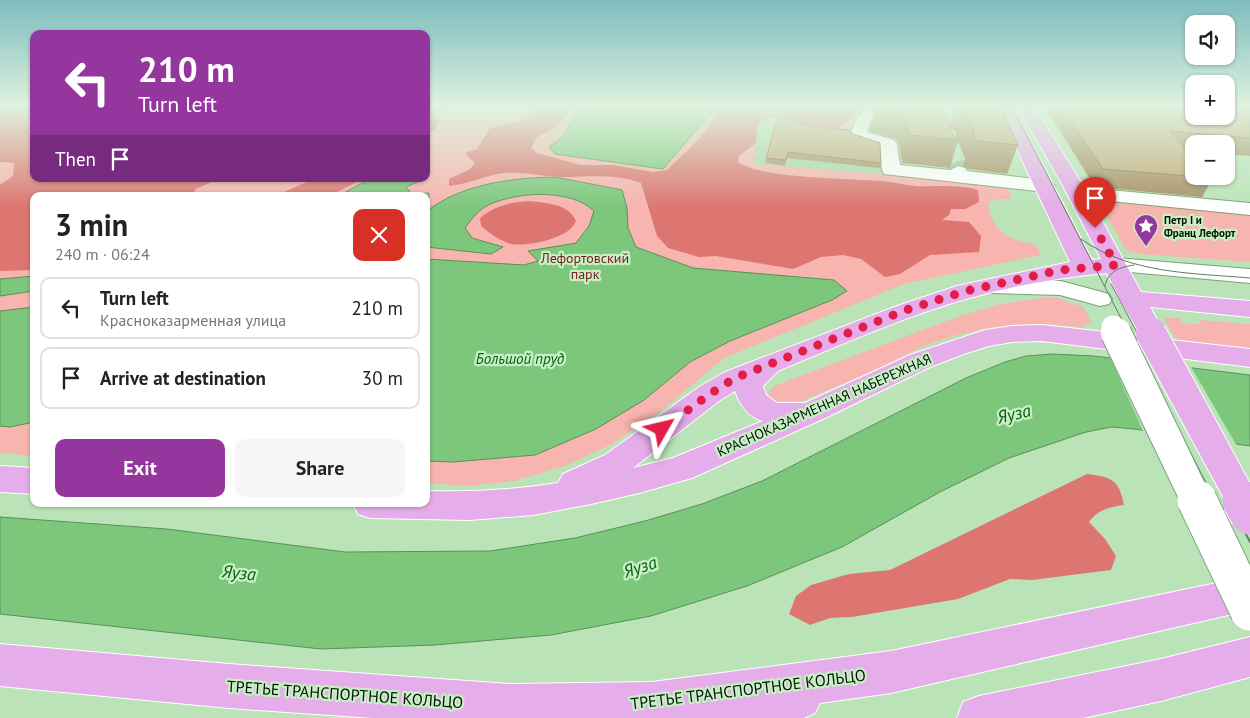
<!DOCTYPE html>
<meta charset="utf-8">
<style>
body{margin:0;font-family:"PT Sans",sans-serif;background:#f6f6f6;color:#222;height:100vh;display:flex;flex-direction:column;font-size:19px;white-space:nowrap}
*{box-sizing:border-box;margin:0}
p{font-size:16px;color:#767676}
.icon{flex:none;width:28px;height:28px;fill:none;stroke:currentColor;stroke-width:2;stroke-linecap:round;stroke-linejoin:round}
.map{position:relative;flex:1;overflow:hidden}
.sheet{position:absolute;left:30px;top:192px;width:400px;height:315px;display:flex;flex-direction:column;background:#fff;border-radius:10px;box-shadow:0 1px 4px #0004}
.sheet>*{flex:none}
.banner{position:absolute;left:30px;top:30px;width:400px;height:152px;border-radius:10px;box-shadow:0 1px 4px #0004;background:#95369f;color:#fff;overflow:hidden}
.controls{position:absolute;left:1185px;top:15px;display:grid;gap:10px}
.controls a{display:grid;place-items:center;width:50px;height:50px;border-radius:10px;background:#fff;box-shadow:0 1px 4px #0004;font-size:25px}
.pin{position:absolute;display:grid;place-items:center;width:42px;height:42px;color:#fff;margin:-51px -21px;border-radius:50% 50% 50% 0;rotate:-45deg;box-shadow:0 0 5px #0007}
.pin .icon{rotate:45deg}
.me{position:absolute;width:55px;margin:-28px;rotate:53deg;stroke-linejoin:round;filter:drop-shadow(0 0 4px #0008)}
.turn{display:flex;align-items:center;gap:18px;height:105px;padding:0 25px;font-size:22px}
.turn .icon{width:65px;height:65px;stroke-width:2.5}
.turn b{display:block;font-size:35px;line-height:42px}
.then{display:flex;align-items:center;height:48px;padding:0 25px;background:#0003;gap:10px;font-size:19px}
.round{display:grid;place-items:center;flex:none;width:52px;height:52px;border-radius:10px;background:#f6f6f6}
.headline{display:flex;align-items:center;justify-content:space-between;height:85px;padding:0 25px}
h1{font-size:30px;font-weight:700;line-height:38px}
.button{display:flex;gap:10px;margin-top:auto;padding:10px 25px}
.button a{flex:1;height:58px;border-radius:10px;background:#95369f;color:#fff;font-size:20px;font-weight:700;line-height:58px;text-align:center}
.button a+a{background:#f6f6f6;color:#222}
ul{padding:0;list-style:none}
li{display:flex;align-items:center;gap:15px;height:62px;margin:0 10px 8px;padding:0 15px;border:2px solid #e0e0e0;border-radius:10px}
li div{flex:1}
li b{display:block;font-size:19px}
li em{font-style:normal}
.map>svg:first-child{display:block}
</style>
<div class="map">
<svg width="1250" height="718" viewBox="0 0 1250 718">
<rect width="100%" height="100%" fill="#bae4b8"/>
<path fill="#a8d7a6" d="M759,119L798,123L887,144L892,176L753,164Z"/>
<path fill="#f8b4af" d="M0,107H34V179H426V107H869L852,135L803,128L798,123L759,119L754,164L1007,184L1012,199C1003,199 994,198 988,204C992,233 1009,239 1036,245L1041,255L904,284L724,358L662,410L612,444L565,466L514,481L468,486L426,483V196H34V456L0,453Z
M1097,199L1250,214V262L1138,254L1127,251Z
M1047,297L1060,298L1069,303L1082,306L1086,311L1092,324L1084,323L1085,328C1031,320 979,325 927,345C914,350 902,357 890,363C858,378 826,390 795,404L782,406L769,398V391L774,386L957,317L1001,304Z
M1165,318H1179L1183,323L1202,325L1198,320L1250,324V350L1178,342L1164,319Z"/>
<path fill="#dd7671" d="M0,107H34V179H218L196,189L191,196H34V270L0,271V185L13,176L14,163L0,162Z
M426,107H443L434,114L439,122L435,130L426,132Z
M536,107H574L558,125L536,138L531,148L537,153L581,165H614L653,172L667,170L700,138L714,119L713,114L726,107H855C856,118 842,128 832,130C824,131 782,119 771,116L758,124L756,143L739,156L738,162C762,179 849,178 882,181C893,182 905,185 916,186C938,187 957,184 978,190L979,202L965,209H951L949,215L942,220L969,222L981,236L979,252L930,255L900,274L885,277L861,259L843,255L821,257L793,269L716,256L699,257L668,248L657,236L641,183C615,173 587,177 560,177C542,176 523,172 505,173C488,174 470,184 449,186V179L470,169L475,163L465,153L477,149L490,128L526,120Z
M314,179H363L331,195L280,196L286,191Z
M529,201C545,203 568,203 576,221C574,224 572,228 569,230C557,240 523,248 508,243C498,239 489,233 481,226L480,218C494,206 510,202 529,201Z
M1087,474C1111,477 1119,479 1124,505C1108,507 1098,510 1089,522L1105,539L1116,556L1111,570L1032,580L1010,579L958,599L852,617L830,618L810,625L789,614L796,596L811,585L849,574L890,570Z"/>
<path fill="#7dc77c" stroke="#599058" d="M584,107H719L704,121L663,169L555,154L549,147C554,143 561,139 565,134C571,124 573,112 584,107Z
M555,177L622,190L627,208L628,228L636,247L693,268L834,280L847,291L832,300L730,341L690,362L644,400L596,429L535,455L453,462L426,461V259L524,265L538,261L528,251L576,243L589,226L594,211C571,188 511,191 483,208C476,213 470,221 465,228L472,238L503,247L491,254L426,247V212C460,184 512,178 555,177Z
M370,179H424L406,187L412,194L429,193V199H426V196H338Z
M34,276V291L0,296V279Z
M34,307V422L10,427L0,426V311Z
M1053,354L1094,356L1250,375V446L1134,429L1111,427L1086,432L1009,458L940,492L842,547L747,586L651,616L551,635L435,645L321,649L0,614V517L167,529L345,552L490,551L575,538L645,521L702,504L762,481L966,378L1005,362L1026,356Z"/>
<path fill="#bae4b8" d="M1109,355L1190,365L1237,446L1144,433Z"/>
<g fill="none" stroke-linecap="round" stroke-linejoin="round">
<path stroke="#9fc49d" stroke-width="18" stroke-dasharray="18 9" stroke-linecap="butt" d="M955,162L958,172"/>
<g stroke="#7aa279" stroke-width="2">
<path id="minor" d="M869,107H887L871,121L867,132L894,140L897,144L900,165L950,170L958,166L965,168L967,171L1045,180L1052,182L1055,186L1052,190L1045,192L884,174L882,170L880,147L852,138L850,134L858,116Z
M1077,187L1250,203V215L1070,197L1067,193L1070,189Z
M1116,258L1250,269V283L1108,270L1104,265L1108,260Z
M992,279L1061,281L1109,294L1112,299L1109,304L1100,306L1060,295L992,293L984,291L980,286L984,281Z"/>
</g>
<g stroke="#fff" stroke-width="2">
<path id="major" d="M997,107H1013L1092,260L1101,259L1062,184L1018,107H1034L1082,184L1141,292L1250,301V317L1150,307L1163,331L1159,337L1154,338L1250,349V367L1042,341L1012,342L989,346L964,354L930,367L823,419L692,478L639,493L591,504L533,515L469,520L370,518L358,514L353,504H426V491C471,492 514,490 558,483L563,474L605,455L699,387L725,372L897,306L957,286L1070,262ZM1107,273L1119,298L1141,336L1042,325L1012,326L985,330L910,355L805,403H777L766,395L763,386L778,371C841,345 907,315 973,297C1017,285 1062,277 1107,273ZM735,391C740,405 748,417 763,421L673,458L633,468L719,401Z
M0,466L34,468V494L0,492Z
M1250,576V610L891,693L820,703L815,713L804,718H373L229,708L0,686V644L229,664L510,684L652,682L891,651Z
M1250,637V677L1161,701L1083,718H957L963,702L979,696L1161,659Z"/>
</g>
<use href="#minor" fill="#fff" fill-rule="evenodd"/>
<use href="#major" fill="#e5adea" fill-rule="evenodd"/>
<path stroke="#627e61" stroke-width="1" d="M1012,107L1216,502
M1081,239C1130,274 1192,273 1250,278
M1111,284L1228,502
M1105,286C1108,271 1120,267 1134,265"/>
<path stroke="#627e61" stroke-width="2" d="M1215,500L1250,568
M1228,500L1250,542"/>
<g stroke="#7aa279" stroke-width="25" stroke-linecap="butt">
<path id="minor-bridge-far2" d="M1113,327L1117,335"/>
</g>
<g stroke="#7aa279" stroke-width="32" stroke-linecap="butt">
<path id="minor-bridge-far1" d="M1116,333L1197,502"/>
</g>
<g stroke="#7aa279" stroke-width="41" stroke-linecap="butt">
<path id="minor-bridge" d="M1197,500L1250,611"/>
</g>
<g stroke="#fff" stroke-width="25" stroke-linecap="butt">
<path id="major-bridge-far2" d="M1150,331L1152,335"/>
</g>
<g stroke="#fff" stroke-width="32" stroke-linecap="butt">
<path id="major-bridge-far1" d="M1151,333L1243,502"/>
</g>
<g stroke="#fff" stroke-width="41" stroke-linecap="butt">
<path id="major-bridge" d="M1242,500L1250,515"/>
</g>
<use href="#minor-bridge-far2" stroke="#fff" stroke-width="23"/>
<use href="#minor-bridge-far1" stroke="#fff" stroke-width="30"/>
<use href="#minor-bridge" stroke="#fff" stroke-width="39"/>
<use href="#major-bridge-far2" stroke="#e5adea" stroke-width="23"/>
<use href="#major-bridge-far1" stroke="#e5adea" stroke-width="30"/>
<use href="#major-bridge" stroke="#e5adea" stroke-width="39"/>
</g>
<path fill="#a79165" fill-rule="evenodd" d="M875,107H945L944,109L950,125L954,112L952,107H1000L1018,145L1007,174L968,169L963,166L965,159L958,141L950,168L902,163L899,144L896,139L869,131ZM950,127L955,131L957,139L953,135Z
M1045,107H1250V156L1226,154V144H1194V151L1187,150L1213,178L1202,197L1095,187Z
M794,123L801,125L853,134L881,163L880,168L787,158L785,166L766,163V158Z"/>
<path fill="#c2a976" stroke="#887653" d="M885,107H943L953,135L959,140L909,135L906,117L902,112Z
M964,107H1000L1018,145L978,141L972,138L975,133Z
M1062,107H1194V116H1226V107H1250V138L1170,131L1194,158V176H1211L1213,178L1103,169Z
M778,117L795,119L794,123L801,125L850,130L853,134L880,143L881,163L788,152L786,160L766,158Z"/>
<linearGradient id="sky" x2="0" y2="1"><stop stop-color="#7dbcbd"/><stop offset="0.51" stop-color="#e0f3df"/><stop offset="1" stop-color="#e0f3df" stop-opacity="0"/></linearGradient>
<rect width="1250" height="208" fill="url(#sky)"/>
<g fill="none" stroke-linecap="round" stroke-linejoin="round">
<path stroke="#e11d48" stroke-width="9" stroke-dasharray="0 16.2" d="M662,429L710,394L735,378L906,310L966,291L1061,270L1116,265L1095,228"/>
</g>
<defs>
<g id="sight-pin" transform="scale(1.25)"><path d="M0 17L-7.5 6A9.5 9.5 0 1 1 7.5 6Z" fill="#95369f" stroke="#c7f1c5"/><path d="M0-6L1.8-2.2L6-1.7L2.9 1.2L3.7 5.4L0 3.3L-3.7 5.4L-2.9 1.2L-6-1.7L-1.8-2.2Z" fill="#fff"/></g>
</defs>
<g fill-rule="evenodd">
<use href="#sight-pin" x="1146" y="226"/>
</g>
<g text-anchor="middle" stroke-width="4.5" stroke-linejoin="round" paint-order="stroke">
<g font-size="11" font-weight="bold" fill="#041104" stroke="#c7f1c5" text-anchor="start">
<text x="1164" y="224">Петр I и<tspan x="1164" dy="13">Франц Лефорт</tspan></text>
</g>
<g font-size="14" fill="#791b1f" stroke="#c7f1c5">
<text x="585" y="263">Лефортовский<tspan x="585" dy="16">парк</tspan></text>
</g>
<g font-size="14" fill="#041104" stroke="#c7f1c5">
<text transform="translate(824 405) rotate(-24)" y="5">КРАСНОКАЗАРМЕННАЯ НАБЕРЕЖНАЯ</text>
</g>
<g font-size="15" font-style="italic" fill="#0c5c13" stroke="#c7f1c5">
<text x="520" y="364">Большой пруд</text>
</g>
<g font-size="16" fill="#041104" stroke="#c7f1c5">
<text transform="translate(748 689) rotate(-7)" y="6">ТРЕТЬЕ ТРАНСПОРТНОЕ КОЛЬЦО</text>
<text transform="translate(345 694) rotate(4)" y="6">ТРЕТЬЕ ТРАНСПОРТНОЕ КОЛЬЦО</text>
</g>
<g font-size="18" font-style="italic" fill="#0c5c13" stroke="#c7f1c5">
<text transform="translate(1014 414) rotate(-13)" y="6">Яуза</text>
<text transform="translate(640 567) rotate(-18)" y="6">Яуза</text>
<text transform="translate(239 573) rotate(6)" y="6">Яуза</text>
</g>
</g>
</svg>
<div class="controls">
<a><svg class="icon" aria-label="sound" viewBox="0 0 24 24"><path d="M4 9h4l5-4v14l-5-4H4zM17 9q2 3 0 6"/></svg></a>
<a>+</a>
<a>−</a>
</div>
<div class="pin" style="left:1095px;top:228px;background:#d93025"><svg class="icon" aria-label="arrive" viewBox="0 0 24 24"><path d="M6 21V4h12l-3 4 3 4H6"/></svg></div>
<svg class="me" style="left:662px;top:429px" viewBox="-20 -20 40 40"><path d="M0-17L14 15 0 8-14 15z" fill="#e11d48" stroke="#fff" stroke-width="4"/></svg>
<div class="banner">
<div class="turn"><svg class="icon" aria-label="left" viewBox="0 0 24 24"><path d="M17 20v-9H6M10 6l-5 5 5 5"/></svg><div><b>210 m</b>Turn left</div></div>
<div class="then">Then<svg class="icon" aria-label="arrive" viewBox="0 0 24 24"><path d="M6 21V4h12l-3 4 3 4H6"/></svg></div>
</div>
<section class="sheet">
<div class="headline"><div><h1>3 min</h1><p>240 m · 06:24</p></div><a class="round" style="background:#d93025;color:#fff"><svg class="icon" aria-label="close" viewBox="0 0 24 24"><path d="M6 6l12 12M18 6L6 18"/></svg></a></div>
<ul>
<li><svg class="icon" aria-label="left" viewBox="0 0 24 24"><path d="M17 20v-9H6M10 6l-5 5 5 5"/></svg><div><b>Turn left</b><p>Красноказарменная улица</p></div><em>210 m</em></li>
<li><svg class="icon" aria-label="arrive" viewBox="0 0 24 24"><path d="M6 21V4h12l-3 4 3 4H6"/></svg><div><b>Arrive at destination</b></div><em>30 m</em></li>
</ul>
<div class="button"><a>Exit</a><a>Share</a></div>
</section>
</div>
